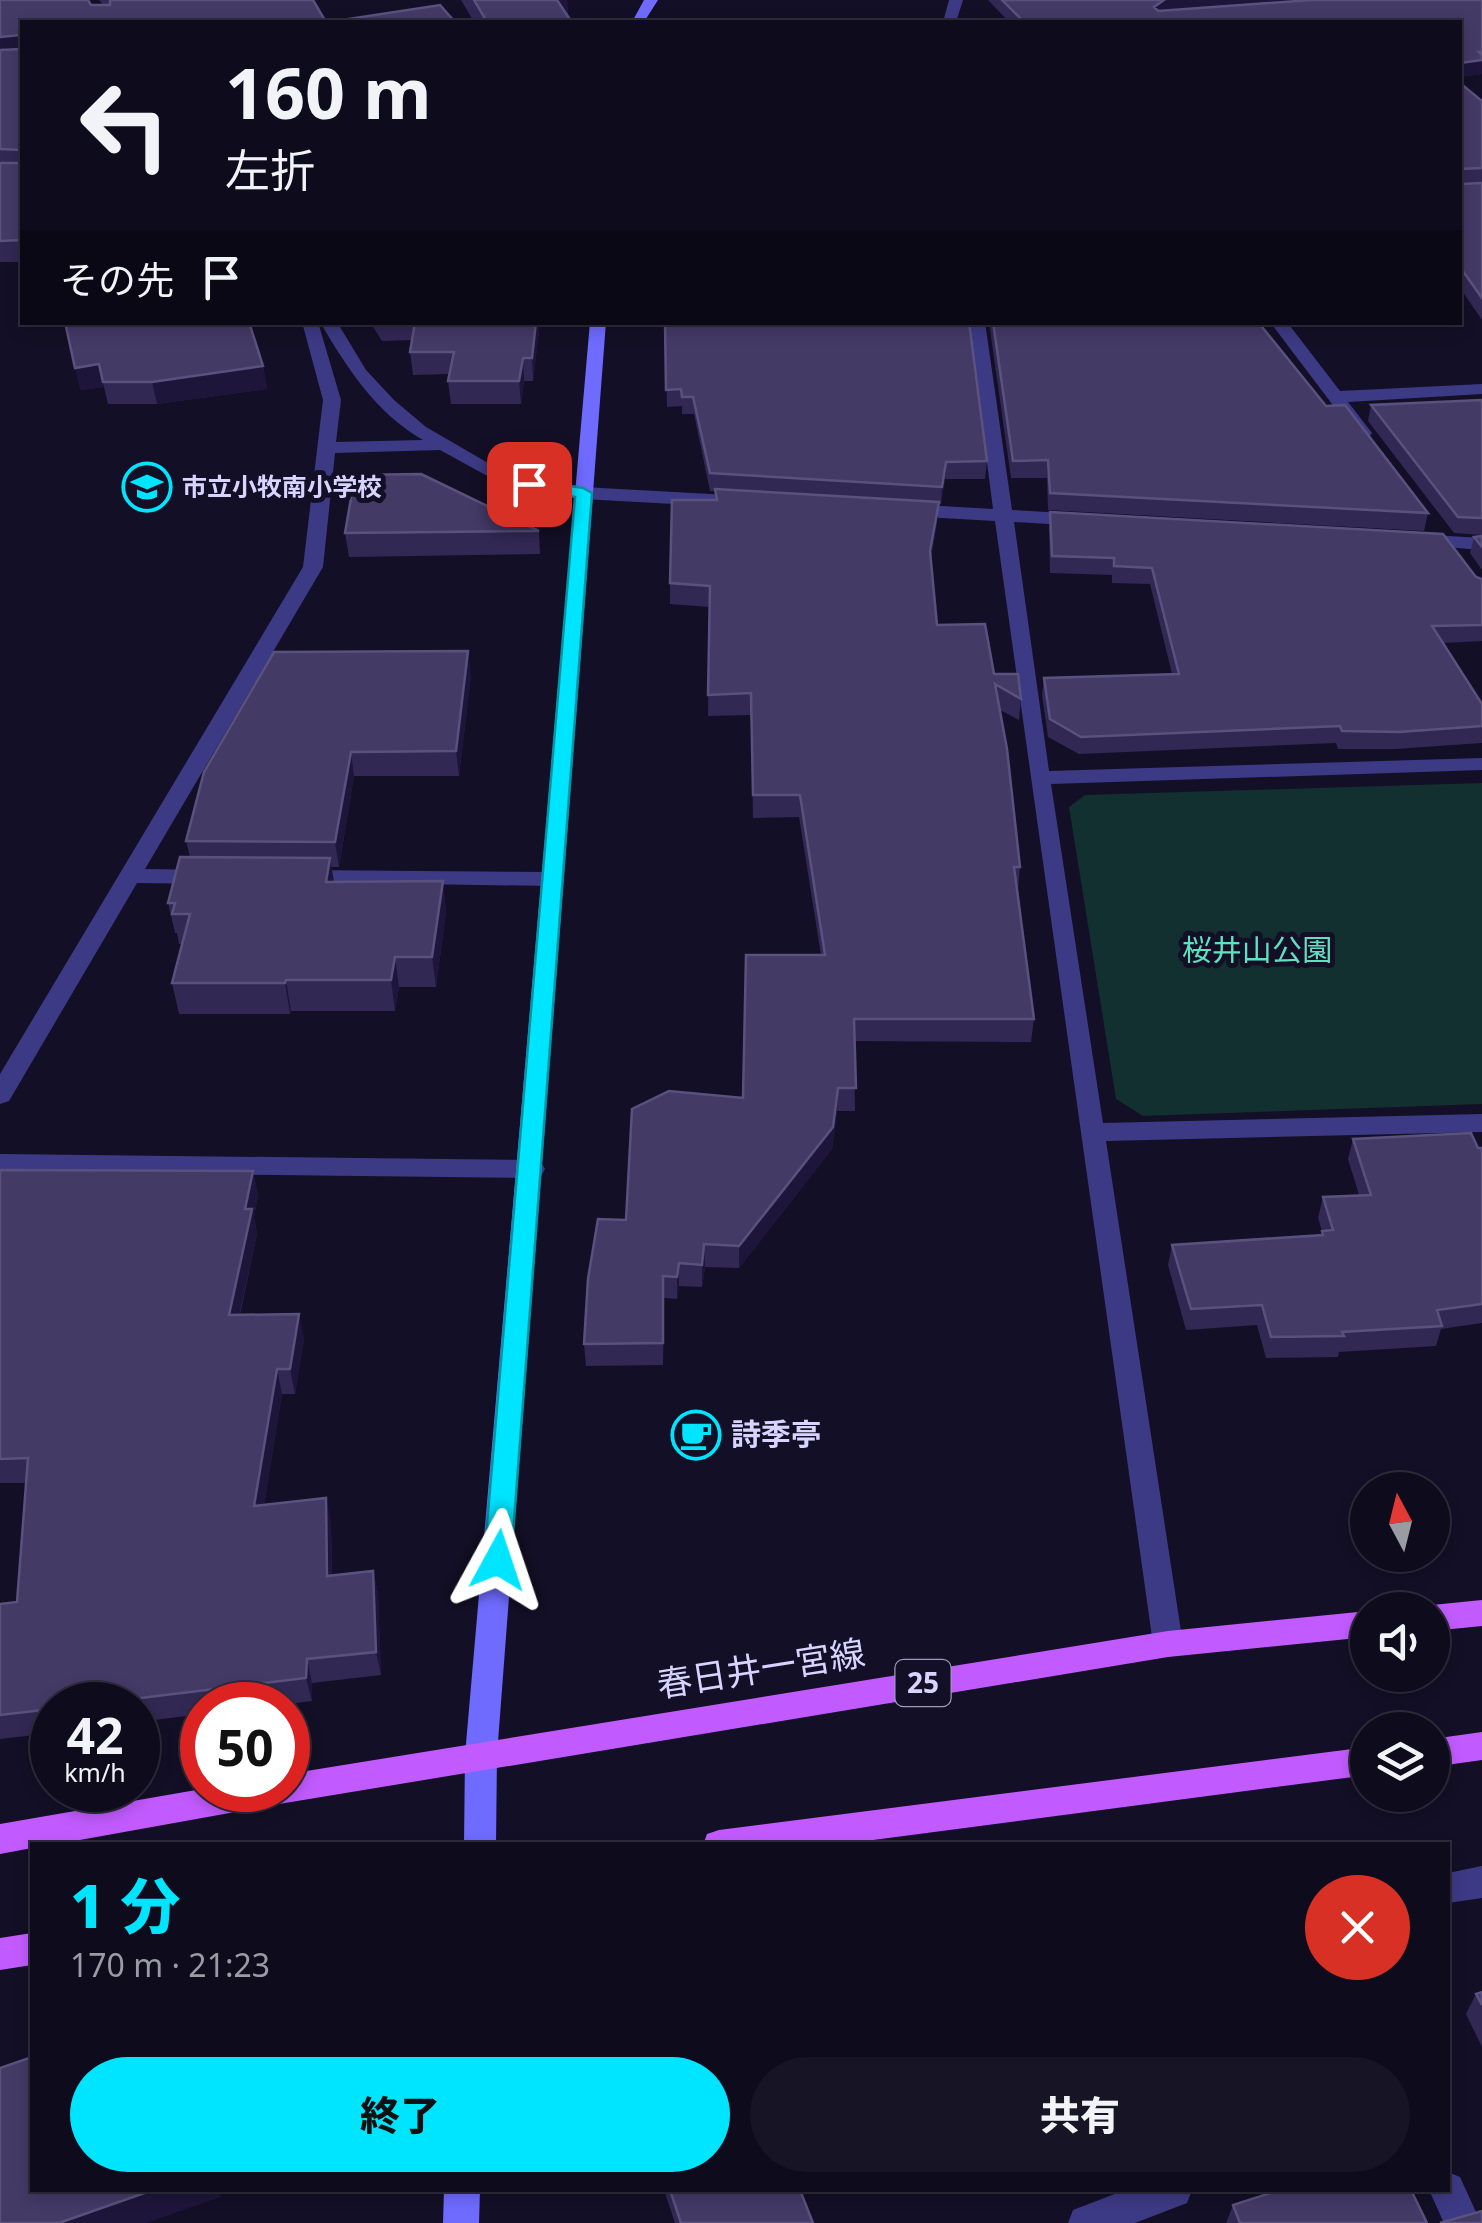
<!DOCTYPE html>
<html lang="ja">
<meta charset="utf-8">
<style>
body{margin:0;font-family:"Noto Sans","Noto Sans JP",sans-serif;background:#171425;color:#f1f3f6;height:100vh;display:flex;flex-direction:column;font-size:38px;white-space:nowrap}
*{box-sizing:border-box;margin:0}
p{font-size:32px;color:#9b9ba3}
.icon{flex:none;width:55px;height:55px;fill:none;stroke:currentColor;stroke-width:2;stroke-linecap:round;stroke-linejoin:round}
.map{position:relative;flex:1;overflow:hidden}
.sheet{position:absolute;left:30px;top:1842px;width:1420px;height:350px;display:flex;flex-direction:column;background:#0e0b1c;border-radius:0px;box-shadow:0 5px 15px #0003,0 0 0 2px #2e2b3b}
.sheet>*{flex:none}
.guide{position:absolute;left:20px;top:20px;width:1442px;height:305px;border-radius:0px;box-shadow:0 5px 15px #0003,0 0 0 2px #2e2b3b;background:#0e0b1c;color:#f1f3f6;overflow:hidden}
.needle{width:65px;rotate:353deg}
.tools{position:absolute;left:1350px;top:1472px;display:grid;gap:20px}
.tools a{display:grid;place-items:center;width:100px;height:100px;border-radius:50%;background:#0e0b1c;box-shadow:0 5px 15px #0003,0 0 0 2px #2e2b3b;font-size:50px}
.speed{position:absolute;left:30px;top:1682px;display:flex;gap:20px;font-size:50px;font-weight:700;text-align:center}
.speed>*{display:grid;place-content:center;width:130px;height:130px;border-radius:50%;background:#0e0b1c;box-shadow:0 5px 15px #0003,0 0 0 2px #2e2b3b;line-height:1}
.speed small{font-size:25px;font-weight:400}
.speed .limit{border:15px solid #d22;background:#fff;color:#111}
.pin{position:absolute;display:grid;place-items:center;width:85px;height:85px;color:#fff;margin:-42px;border-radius:20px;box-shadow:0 5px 15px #0006}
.me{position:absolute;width:110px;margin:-55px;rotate:5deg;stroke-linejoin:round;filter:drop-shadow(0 0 8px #0008)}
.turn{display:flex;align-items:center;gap:35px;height:210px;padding:0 40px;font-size:45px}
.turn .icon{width:130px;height:130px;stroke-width:2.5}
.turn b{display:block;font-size:70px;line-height:85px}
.then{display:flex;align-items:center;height:95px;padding:0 40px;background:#0003;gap:20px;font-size:38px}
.round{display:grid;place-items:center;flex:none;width:105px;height:105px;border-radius:52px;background:#171425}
.headline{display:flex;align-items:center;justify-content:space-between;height:170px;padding:0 40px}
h1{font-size:60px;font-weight:800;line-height:75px;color:#00e5ff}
.primary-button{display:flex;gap:20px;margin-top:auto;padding:20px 40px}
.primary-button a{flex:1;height:115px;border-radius:60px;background:#00e5ff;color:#111;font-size:40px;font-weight:800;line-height:115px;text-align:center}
.primary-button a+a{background:#171425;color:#f1f3f6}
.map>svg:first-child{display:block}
</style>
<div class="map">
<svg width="1482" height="2223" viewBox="0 0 1482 2223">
<rect width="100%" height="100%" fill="#130f26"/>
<path fill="#12302f" d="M1482,783V1104L1143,1116L1116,1099L1069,807L1085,795Z"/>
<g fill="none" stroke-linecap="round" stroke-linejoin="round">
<path fill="#3d3a85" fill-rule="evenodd" d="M949,0H963L956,22H943Z
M302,322H318L341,400L336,442L423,440C376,413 347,368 320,322H337L366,370L394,400L426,427L507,474L583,487L747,496L756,502L747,508L583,499L502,484L440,450L335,453L323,567L145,869L210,870L221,877L210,884L137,883L9,1101L0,1104V1074L303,567L323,400Z
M969,322H985L1012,510L1081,514L1090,520L1081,526L1014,522L1049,771L1482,758V770L1051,784L1103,1123L1482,1114V1132L1106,1141L1183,1644L1179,1653L1168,1657L1157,1653L1153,1644L995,521L907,516L898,510L907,504L993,509Z
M1270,322H1287L1340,391L1482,384V394L1348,402L1372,433L1369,437H1357Z
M1416,534L1482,538V550L1409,544L1407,540Z
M300,870L550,872L561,879L550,886L292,882L289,877L292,872Z
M0,1154L532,1160L541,1162L545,1169L541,1176L532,1178L0,1172Z
M1482,1866V1898L1448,1903V1873Z
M1448,2172L1460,2177L1481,2223H1444L1429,2190H1448Z
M1125,2190H1192L1187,2203L1135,2223H1068L1073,2210Z"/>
<path fill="#6f6bff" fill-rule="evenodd" d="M644,0H658L644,22H632Z
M590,322H606L497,1755L496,1845H464L465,1755Z
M444,2190H480L479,2223H443Z"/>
<path fill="#c25bff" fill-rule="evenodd" d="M1482,1600V1626L1432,1631V1610H1421L1432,1605Z
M1368,1611V1637L1168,1657L285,1803L52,1845H32V1848L0,1854V1824L202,1789L288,1790V1774L1168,1631Z
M1482,1732V1760L1432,1767V1739Z
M1368,1747V1775L835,1845H703L707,1834L719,1830Z
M32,1933V1965L0,1970V1938Z"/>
</g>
<path fill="#312854" d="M0,0L103,5L99,0H313L22,22V262H0Z
M461,0H567L568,16L571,22H474Z
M988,0H1482V74L1460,77V22H1009Z
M1460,83L1482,101V320L1460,288Z
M249,322L263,366L267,389L157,404H108L104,387L80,390Z
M370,322H540L533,381H524L521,404H451L448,381L450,374L413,375L410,352L412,340L382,341Z
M665,322L987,461L985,479H945L941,504H938L937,523L931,559L937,625L1021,699L1019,720L1000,710L1020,867L1018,890L1034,1019L1031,1042L854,1041L855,1111H837L832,1149L739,1268L705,1267L702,1287L679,1286L677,1299L664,1298L663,1365L586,1366L584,1344L626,1220L743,1098L821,955L799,817L753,818L751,715L708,716L709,607L670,604V583L715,500V491H710L694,414H682V406L667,407Z
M989,322H1258L1326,406L1428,513L1424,531L1048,510L1047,478H1011Z
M1482,400V535L1454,533L1368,421L1371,405Z
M1050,512L1482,579V641L1443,643L1482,704V743L1395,749H1338L1336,743L1079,754L1048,737L1042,695L1044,678L1172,674L1150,584L1112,583V575L1050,573L1049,529Z
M539,531L540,554L349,557L345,533Z
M1482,536V570L1470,553L1474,537Z
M471,675L459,776H354L339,867H331L334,882L443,881L446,912L436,987H399L395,1011H291L290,1014H179L172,983L182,944H179L177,933H175L168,903L190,857L186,841Z
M1353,1139L1482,1148V1323L1441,1329L1436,1346L1339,1352L1338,1357L1266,1358L1257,1325L1186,1330L1168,1265L1172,1245L1321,1235L1322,1231L1318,1218L1323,1197L1359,1195L1348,1159Z
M0,1170L253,1171L258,1196L254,1217L257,1234L240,1315L304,1338L295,1394H282L264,1505L331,1522L332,1576L373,1571L378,1594L381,1675L312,1683V1701L279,1705H202V1714L138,1722V1705H52V1733L0,1739V1604L17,1602L26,1483H0Z
M1482,1992V2047L1466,2014L1476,1994Z
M664,2190H800L813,2223H675Z
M1233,2205L1427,2223H1226Z"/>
<path fill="#1d163a" d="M553,0H567L568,16Z
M1164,0H1317L1152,21L1154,7Z
M20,35L22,55L0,57V37Z
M1479,52H1482V74L1460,77V63Z
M536,322H540L533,381L532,358Z
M523,358L524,381L521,404L519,381Z
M99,364L104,387L80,390L75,368Z
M263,366L267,389L157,404L152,382Z
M946,462L945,479L941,504L942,487Z
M939,502L937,523L928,572L930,551Z
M468,651L471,675L459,776L456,751Z
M351,752L354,776L339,867L335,842Z
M330,858L335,888L326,882Z
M443,881L446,912L436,987L432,957Z
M395,957L399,987L395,1011L391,980Z
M286,980L291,1011L290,1014L285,983Z
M838,1088L837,1111L832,1149L739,1268V1246Z
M253,1171L258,1196L254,1217L257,1234L234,1339L229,1315L245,1209Z
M704,1244L705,1267L702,1287V1265Z
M679,1263V1286L677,1299V1277Z
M299,1314L304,1338L295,1394L290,1369Z
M277,1369L282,1394L260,1530L254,1506Z
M326,1498L331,1522L332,1600L327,1576Z
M373,1571L378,1594L381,1675L376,1652Z
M307,1659L312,1683V1701L306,1678Z
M153,2190H219L221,2197L146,2223H59Z"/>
<path fill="#433a66" stroke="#5a527e" stroke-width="2.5" d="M0,0H88L91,5H110V0H313L326,22H22V240L0,241V163H20V150L0,149V50L21,49L20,35L0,37Z
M474,0H557L571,21L558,22H487Z
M1002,0H1164L1154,7L1158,11L1312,0H1482V52H1479L1482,55V60L1460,63V22H1024Z
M440,5L455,22H329Z
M1460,83L1482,101V168L1461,169V184L1482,183V298L1460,267Z
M65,322H249L263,366L152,382H103L99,364L75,368Z
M415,322H536L532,358H523L519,381H448L454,352H410Z
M665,322H969L987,461L946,462L942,487L710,473L693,397H682L681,389L666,390Z
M993,322H1258L1326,406L1345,405L1428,513L1050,493L1048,460L1013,461Z
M1482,400V518L1458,517L1371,405Z
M421,474L539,531L345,533L355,475Z
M715,489L939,502L930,551L937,625L985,624L994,674H1018L1021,699L995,684L1007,749L1020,867H1014L1034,1019H854L856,1088H838L833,1127L739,1246L704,1244L702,1265L679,1263L677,1277L663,1276V1343L584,1344L588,1279L598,1219L626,1220L632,1109L669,1091L743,1098L746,955H825L800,795H753L751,693L708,695L710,586L670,583L672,500H717Z
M1050,512L1443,534L1476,577L1482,579V625L1432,626L1482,704V726L1399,732L1342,731L1340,726L1081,737L1050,719L1044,678L1179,674L1152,568L1114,566V558L1052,556Z
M1482,536V547L1474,537Z
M468,651L456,751L351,752L335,842L186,841L204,772L274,652Z
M180,857L330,858L326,882L443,881L432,957H395L391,980H286L285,983H172L190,914H172L175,903H168Z
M1471,1133L1478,1148H1482V1304L1437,1310L1442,1326L1342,1332L1344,1336L1271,1337L1262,1305L1191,1309L1172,1245L1323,1235L1322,1231L1333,1230L1323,1197L1371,1195L1353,1139Z
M0,1170L253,1171L245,1209H252L229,1315L299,1314L290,1369H277L254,1506L326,1498L327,1576L373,1571L376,1652L307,1659L306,1678L83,1705H52V1709L0,1715V1604L17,1602L28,1458L0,1459Z
M1482,1992V2005L1476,1994Z
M32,2057V2190H153L59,2223H0V2068Z
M670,2190H800L813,2223H681Z
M1280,2190H1411L1427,2223H1240L1233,2205Z
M1482,2211V2223H1440Z"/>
<path fill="#00e5ff" stroke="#0095a6" stroke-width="2.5" d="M529,479L583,488L592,493L511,1560L507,1568L498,1571L488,1568L484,1560L575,497L523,487L521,484Z"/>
<defs>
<g id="school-ring" transform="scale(2.5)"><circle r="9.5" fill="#130f26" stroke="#00e5ff" stroke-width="1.5"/><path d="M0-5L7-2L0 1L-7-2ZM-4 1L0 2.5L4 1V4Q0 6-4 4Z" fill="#00e5ff"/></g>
<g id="cafe-ring" transform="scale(2.5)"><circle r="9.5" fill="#130f26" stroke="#00e5ff" stroke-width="1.5"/><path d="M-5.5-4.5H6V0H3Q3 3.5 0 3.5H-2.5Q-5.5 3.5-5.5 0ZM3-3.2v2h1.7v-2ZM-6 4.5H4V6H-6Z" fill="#00e5ff"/></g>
</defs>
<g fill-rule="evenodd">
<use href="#school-ring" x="147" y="487"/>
<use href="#cafe-ring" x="696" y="1435"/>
</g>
<g text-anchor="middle" stroke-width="10" stroke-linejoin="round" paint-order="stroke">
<g font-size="25" font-weight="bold" fill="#d9d4ff" stroke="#130f26" text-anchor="start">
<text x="182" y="496">市立小牧南小学校</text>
</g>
<rect fill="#130f26" stroke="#9e99be" stroke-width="2.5" x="895.5" y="1660" width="55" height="46" rx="8"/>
<g font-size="28" font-weight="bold" fill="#d9d4ff">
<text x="923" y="1693">25</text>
</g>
<g font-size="30" fill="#5fe0c0" stroke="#130f26">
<text x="1257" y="961">桜井山公園</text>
</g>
<g font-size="30" font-weight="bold" fill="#d9d4ff" stroke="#130f26" text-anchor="start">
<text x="731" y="1445">詩季亭</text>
</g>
<g font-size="35" fill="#d9d4ff" stroke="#130f26">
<text transform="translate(761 1669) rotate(-9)" y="12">春日井一宮線</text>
</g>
</g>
</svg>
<div class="tools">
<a><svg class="needle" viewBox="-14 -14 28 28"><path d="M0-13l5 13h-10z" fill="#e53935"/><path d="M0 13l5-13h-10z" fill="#9b9ba3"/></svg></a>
<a><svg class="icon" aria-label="sound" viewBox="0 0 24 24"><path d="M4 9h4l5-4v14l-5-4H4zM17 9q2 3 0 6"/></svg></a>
<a><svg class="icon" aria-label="layers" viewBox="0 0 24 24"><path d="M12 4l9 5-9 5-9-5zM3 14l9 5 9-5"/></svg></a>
</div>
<div class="speed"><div>42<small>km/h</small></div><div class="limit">50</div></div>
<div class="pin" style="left:529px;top:484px;background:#d93025"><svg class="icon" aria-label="arrive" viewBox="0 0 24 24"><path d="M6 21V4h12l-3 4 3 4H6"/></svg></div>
<svg class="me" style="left:498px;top:1560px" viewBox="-20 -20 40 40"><path d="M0-17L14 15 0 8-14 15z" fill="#00e5ff" stroke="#fff" stroke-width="4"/></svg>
<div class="guide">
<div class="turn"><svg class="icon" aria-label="left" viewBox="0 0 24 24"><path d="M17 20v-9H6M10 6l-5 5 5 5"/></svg><div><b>160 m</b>左折</div></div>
<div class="then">その先<svg class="icon" aria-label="arrive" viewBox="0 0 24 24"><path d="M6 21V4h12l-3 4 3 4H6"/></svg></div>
</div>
<section class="sheet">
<div class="headline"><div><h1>1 分</h1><p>170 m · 21:23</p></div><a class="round" style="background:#d93025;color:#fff"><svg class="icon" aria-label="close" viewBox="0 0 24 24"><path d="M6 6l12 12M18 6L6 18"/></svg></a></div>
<div class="primary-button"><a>終了</a><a>共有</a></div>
</section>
</div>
